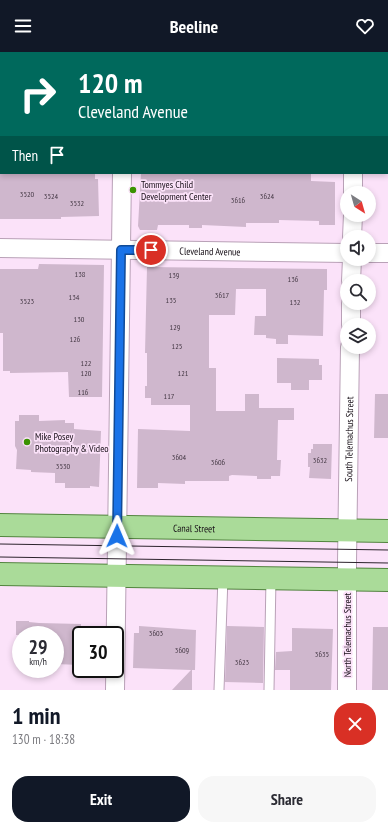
<!DOCTYPE html>
<meta charset="utf-8">
<style>
body{margin:0;font-family:"PT Sans Narrow",sans-serif;background:#f7f7f7;color:#2b2b33;height:100vh;display:flex;flex-direction:column;font-size:15px;white-space:nowrap}
*{box-sizing:border-box;margin:0}
p{font-size:13px;color:#7c7c81}
.icon{flex:none;width:22px;height:22px;fill:none;stroke:currentColor;stroke-width:2;stroke-linecap:round;stroke-linejoin:round}
.map{position:relative;height:638px;overflow:hidden}
.side{display:flex;flex-direction:column;background:#fff;flex:1}
.side>*{flex:none}
.banner{position:absolute;left:0px;top:0px;width:388px;height:122px;box-shadow:0 2px 6px #0003;background:#00695c;color:#fff;overflow:hidden}
.needle{width:26px;rotate:143deg}
.tools{position:absolute;left:340px;top:134px;display:grid;gap:8px}
.tools a{display:grid;place-items:center;width:36px;height:36px;border-radius:50%;background:#fff;box-shadow:0 2px 6px #0003;font-size:20px}
.speed{position:absolute;left:12px;top:574px;display:flex;gap:8px;font-size:20px;font-weight:700;text-align:center}
.speed>*{display:grid;place-content:center;width:52px;height:52px;border-radius:50%;background:#fff;box-shadow:0 2px 6px #0003;line-height:1}
.speed small{font-size:10px;font-weight:400}
.speed .limit{border:2px solid #111;border-radius:6px;background:#fff;color:#111}
.pin{position:absolute;display:grid;place-items:center;width:34px;height:34px;color:#fff;margin:-17px;border:2px solid #fff;border-radius:50%;box-shadow:0 1px 4px #0007}
.me{position:absolute;width:44px;margin:-22px;rotate:1deg;stroke-linejoin:round;filter:drop-shadow(0 0 3px #0008)}
.turn{display:flex;align-items:center;gap:14px;height:84px;padding:0 12px;font-size:18px}
.turn .icon{width:52px;height:52px;stroke-width:2.5}
.turn b{display:block;font-size:28px;line-height:34px}
.then{display:flex;align-items:center;height:38px;padding:0 12px;background:#0003;gap:8px;font-size:15px}
.round{display:grid;place-items:center;flex:none;width:42px;height:42px;border-radius:16px;background:#f7f7f7}
.headline{display:flex;align-items:center;justify-content:space-between;height:68px;padding:0 12px}
h1{font-size:24px;font-weight:600;line-height:30px;color:#111827}
.button{display:flex;gap:8px;margin-top:auto;padding:8px 12px}
.button a{flex:1;height:46px;border-radius:16px;background:#111827;color:#fff;font-size:16px;font-weight:600;line-height:46px;text-align:center}
.button a+a{background:#f7f7f7;color:#2b2b33}
header{display:flex;justify-content:space-between;align-items:center;height:52px;padding:0 12px;background:#111827;color:#fff;font-size:18px;font-weight:600}
.map>svg:first-child{display:block}
</style>
<header><svg class="icon" aria-label="menu" viewBox="0 0 24 24"><path d="M4 6h16M4 12h16M4 18h16"/></svg>Beeline<svg class="icon" aria-label="heart" viewBox="0 0 24 24"><path d="M12 20l-8-8c-3-5 5-10 8-4 3-6 11-1 8 4z"/></svg></header>
<div class="map">
<svg width="388" height="638" viewBox="0 0 388 638">
<rect width="100%" height="100%" fill="#fbe2f9"/>
<path fill="#cfb7cd" d="M0,121H95V127H98L99,164L61,165V167H0Z
M141,121H311V129L335,130V173H319V169L279,168V171H246V175L202,173V176H189V173H158L157,178H140L138,174Z
M39,212L104,213L102,345H69L68,320L10,321V319H3V281H0V217H38Z
M147,215L327,217V238H324L323,284L288,283V292H276V287L266,286V283H254L255,264H266V237H236L235,263H209V316H216V359H245V342H259V356H294V368H278L277,408H281L280,424H271V427H257V424L232,423L229,424V429H185V432L158,431V436H137L138,377L190,379V353H151V346H145V334H147V301H145Z
M277,306L319,307V313H322V328H309V338H291V331H277Z
M375,342H388V386H374Z
M19,363H39V369L65,368V371H74V377L101,379L99,435L90,434V436H65V431H55V421L31,420V418L16,417L17,398L15,394V369H19Z
M313,392H332L331,427L309,426L310,415H308V401H311V397H313Z
M16,569H29V570L39,571L81,572V613L55,612V583H16Z
M139,574L196,578L195,618H192V638H172L191,618L133,616L134,581H139Z
M227,574L264,575L263,631L225,630Z
M373,575H388V638H372Z
M292,576L333,577L331,638H290V618H275L276,600L292,599Z"/>
<g fill="none" stroke-linecap="round" stroke-linejoin="round">
<g stroke="#b9a1b7" stroke-width="11">
<path id="lane" d="M219,638L223,525
M269,638L271,526"/>
</g>
<g stroke="#b9a1b7" stroke-width="20">
<g id="street">
<path d="M124,1V0"/>
<path d="M356,1V0"/>
<path d="M353,141V121"/>
<path d="M352,185L353,163"/>
<path id="s1" d="M0,196L347,201"/>
<path d="M369,201H388"/>
<path d="M351,229L352,207"/>
<path d="M351,273V251"/>
<path d="M115,638L122,121"/>
<path id="s2" d="M347,638V510L350,295"/>
</g>
</g>
<g stroke="#52843f" stroke-width="24">
<g id="primary">
<path id="s3" d="M0,473L388,479"/>
<path d="M0,522L388,528"/>
</g>
</g>
<use href="#lane" stroke="#fff" stroke-width="9"/>
<use href="#street" stroke="#fff" stroke-width="18"/>
<use href="#primary" stroke="#aadb99" stroke-width="22"/>
<path stroke="#2d232d" stroke-width="1" d="M0,492L388,498
M0,505L388,511"/>
</g>
<g fill="none" stroke-linecap="round" stroke-linejoin="round">
<g stroke="#114b97" stroke-width="10">
<path id="route" d="M117,484L121,198H151"/>
</g>
<use href="#route" stroke="#1a73e8" stroke-width="7"/>
</g>
<g fill="#3a9201" stroke="#fbe2f9" stroke-width="1.5">
<circle cx="133" cy="138" r="4"/>
<circle cx="27" cy="390" r="4"/>
</g>
<g text-anchor="middle" stroke-width="3.5" stroke-linejoin="round" paint-order="stroke">
<g font-size="8" fill="#443844">
<text x="27" y="145">3520</text>
<text x="51" y="147">3524</text>
<text x="267" y="147">3624</text>
<text x="238" y="151">3616</text>
<text x="77" y="154">3532</text>
<text x="80" y="225">138</text>
<text x="174" y="226">139</text>
<text x="293" y="230">136</text>
<text x="222" y="246">3617</text>
<text x="74" y="248">134</text>
<text x="171" y="251">135</text>
<text x="27" y="252">3523</text>
<text x="295" y="253">132</text>
<text x="79" y="270">130</text>
<text x="175" y="278">129</text>
<text x="75" y="290">126</text>
<text x="177" y="297">125</text>
<text x="86" y="314">122</text>
<text x="86" y="324">120</text>
<text x="183" y="324">121</text>
<text x="83" y="343">116</text>
<text x="169" y="347">117</text>
<text x="179" y="408">3604</text>
<text x="320" y="411">3632</text>
<text x="218" y="413">3606</text>
<text x="63" y="417">3530</text>
<text x="156" y="584">3603</text>
<text x="182" y="601">3609</text>
<text x="322" y="605">3635</text>
<text x="242" y="613">3623</text>
</g>
<g font-size="10" fill="#160e16" stroke="#fbe2f9" text-anchor="start">
<text x="141" y="136">Tommyes Child<tspan x="141" dy="12">Development Center</tspan></text>
<text x="35" y="388">Mike Posey<tspan x="35" dy="12">Photography &amp; Video</tspan></text>
</g>
<g font-size="10" fill="#160e16" stroke="#fbe2f9">
<text dy="4" stroke="none"><textPath href="#s1" startOffset="210">Cleveland Avenue</textPath></text>
<text dy="4" stroke="none"><textPath href="#s2" startOffset="251">South Telemachus Street</textPath></text>
<text dy="4" stroke="none"><textPath href="#s3" startOffset="194">Canal Street</textPath></text>
<text transform="translate(347 583) rotate(-90)" y="4">North Telemachus Street</text>
</g>
</g>
</svg>
<div class="tools">
<a><svg class="needle" viewBox="-14 -14 28 28"><path d="M0-13l5 13h-10z" fill="#e53935"/><path d="M0 13l5-13h-10z" fill="#7c7c81"/></svg></a>
<a><svg class="icon" aria-label="sound" viewBox="0 0 24 24"><path d="M4 9h4l5-4v14l-5-4H4zM17 9q2 3 0 6"/></svg></a>
<a><svg class="icon" aria-label="search" viewBox="0 0 24 24"><circle cx="10" cy="10" r="6"/><path d="M15 15l6 6"/></svg></a>
<a><svg class="icon" aria-label="layers" viewBox="0 0 24 24"><path d="M12 4l9 5-9 5-9-5zM3 14l9 5 9-5"/></svg></a>
</div>
<div class="speed"><div>29<small>km/h</small></div><div class="limit">30</div></div>
<div class="pin" style="left:151px;top:198px;background:#d93025"><svg class="icon" aria-label="arrive" viewBox="0 0 24 24"><path d="M6 21V4h12l-3 4 3 4H6"/></svg></div>
<svg class="me" style="left:117px;top:484px" viewBox="-20 -20 40 40"><path d="M0-17L14 15 0 8-14 15z" fill="#1a73e8" stroke="#fff" stroke-width="4"/></svg>
<div class="banner">
<div class="turn"><svg class="icon" aria-label="right" viewBox="0 0 24 24"><path d="M7 20v-9h11M14 6l5 5-5 5"/></svg><div><b>120 m</b>Cleveland Avenue</div></div>
<div class="then">Then<svg class="icon" aria-label="arrive" viewBox="0 0 24 24"><path d="M6 21V4h12l-3 4 3 4H6"/></svg></div>
</div>
</div>
<section class="side">
<div class="headline"><div><h1>1 min</h1><p>130 m · 18:38</p></div><a class="round" style="background:#d93025;color:#fff"><svg class="icon" aria-label="close" viewBox="0 0 24 24"><path d="M6 6l12 12M18 6L6 18"/></svg></a></div>
<div class="button"><a>Exit</a><a>Share</a></div>
</section>
